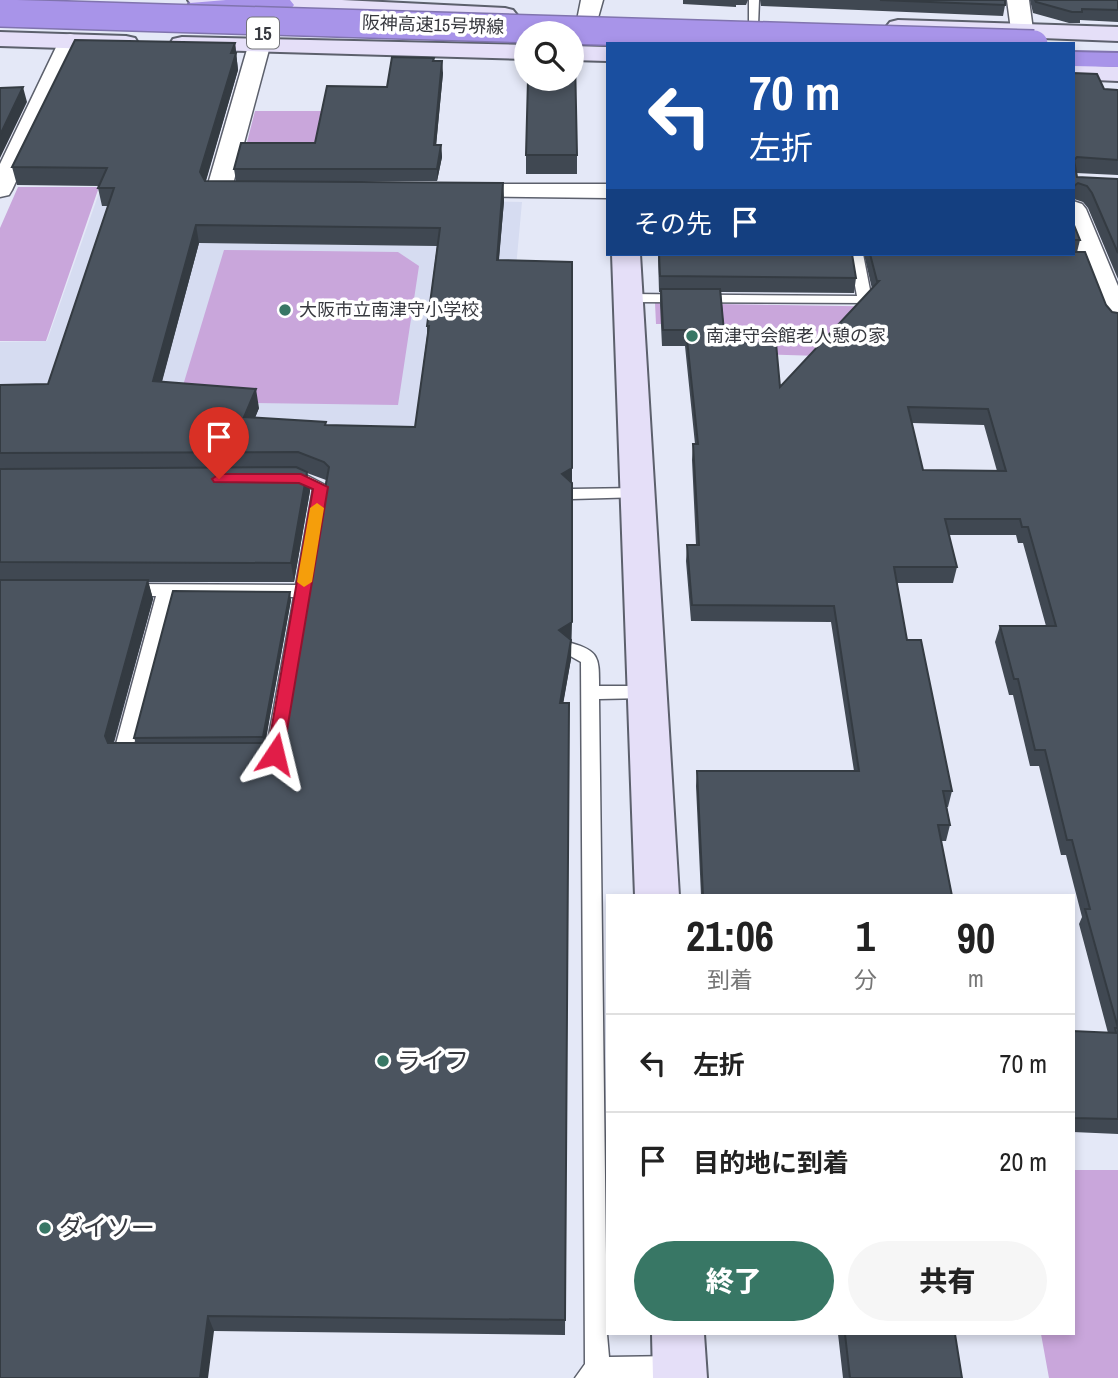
<!DOCTYPE html>
<html lang="ja">
<meta charset="utf-8">
<style>
body{margin:0;font-family:"Archivo Narrow","Noto Sans JP",sans-serif;background:#f6f6f6;color:#222;height:100vh;display:flex;flex-direction:column;font-size:26px;white-space:nowrap}
*{box-sizing:border-box;margin:0}
p{font-size:23px;color:#767676}
.icon{flex:none;width:38px;height:38px;fill:none;stroke:currentColor;stroke-width:2;stroke-linecap:round;stroke-linejoin:round}
.map{position:relative;flex:1;overflow:hidden}
.details{position:absolute;left:606px;top:894px;width:469px;height:441px;display:flex;flex-direction:column;background:#fff;border-radius:0px;box-shadow:0 4px 10px #0003}
.details>*{flex:none}
.guide{position:absolute;left:606px;top:42px;width:469px;height:214px;border-radius:0px;box-shadow:0 4px 10px #0003;background:#1a4fa0;color:#fff;overflow:hidden}
.buttons{position:absolute;left:514px;top:21px;display:grid;gap:14px}
.buttons a{display:grid;place-items:center;width:70px;height:70px;border-radius:50%;background:#fff;box-shadow:0 4px 10px #0003;font-size:35px}
.pin{position:absolute;display:grid;place-items:center;width:60px;height:60px;color:#fff;margin:-72px -30px;border-radius:50% 50% 50% 0;rotate:-45deg;box-shadow:0 0 7px #0007}
.pin .icon{rotate:45deg}
.me{position:absolute;width:77px;margin:-38px;rotate:10deg;stroke-linejoin:round;filter:drop-shadow(0 0 5px #0008)}
.turn{display:flex;align-items:center;gap:24px;height:147px;padding:0 28px;font-size:32px}
.turn .icon{width:91px;height:91px;stroke-width:2.5}
.turn b{display:block;font-size:49px;line-height:60px}
.then{display:flex;align-items:center;height:66px;padding:0 28px;background:#0003;gap:14px;font-size:26px}
.eta{display:flex;justify-content:space-evenly;align-items:center;height:119px;text-align:center}
.eta b{font-size:42px;font-weight:800;line-height:49px}
.primary-button{display:flex;gap:14px;margin-top:auto;padding:14px 28px}
.primary-button a{flex:1;height:80px;border-radius:42px;background:#387765;color:#fff;font-size:28px;font-weight:800;line-height:80px;text-align:center}
.primary-button a+a{background:#f6f6f6;color:#222}
ul{padding:0;list-style:none}
li{display:flex;align-items:center;gap:21px;height:98px;padding:0 28px;border-top:2px solid #e0e0e0}
li div{flex:1}
li b{display:block;font-size:26px}
li em{font-style:normal}
.map>svg:first-child{display:block}
</style>
<div class="map">
<svg width="1118" height="1378" viewBox="0 0 1118 1378">
<rect width="100%" height="100%" fill="#e4e8f7"/>
<path fill="#d6dcf1" d="M100,190L202,198L522,202L515,279L504,453L0,397V342L47,341Z"/>
<path fill="#c9a6db" d="M255,111H325L367,149L245,150Z
M18,187H99L46,341H0V228Z
M224,250L398,252L419,266L398,405L178,402Z
M655,303L907,307L920,359L725,353L722,324H656Z
M1073,1170H1118V1378H1049L1041,1334H1073Z"/>
<g fill="none" stroke-linecap="round" stroke-linejoin="round">
<g stroke="#5c606c" stroke-width="3">
<path id="lane" d="M749,0H759L758,26L749,24Z
M849,254H863L872,300L870,303L629,302L622,298L629,294L857,296Z
M287,473L306,475L329,487L281,759H256L253,754L256,749L267,747L294,597L173,596L133,748L139,750L142,755L139,760H116L113,755L156,596H126L118,590L126,584L296,585L313,489L299,483L282,481L279,478Z
M637,488L642,489L645,493L642,497L572,499L564,494L572,489Z
M571,643C600,651 599,659 599,686H647L653,687L656,692L653,697L647,698L599,699L607,1334L609,1357L674,1356L683,1359L686,1368L679,1378H575L585,1364L581,662L565,653L562,649Z"/>
</g>
<g stroke="#5c606c" stroke-width="3">
<path id="street" d="M581,0H603L596,25H580L577,20Z
M1007,0H1029L1033,30L1030,35H1014L1011,30Z
M70,34L78,36L81,41L12,190L9,195L0,197V164L59,41L62,36Z
M259,39L267,41L270,46L233,184L262,186L265,191L262,196L253,198L209,196L206,191L248,46L251,41Z
M456,184H607V198L447,196L444,191L447,186Z
M1073,201L1082,204L1086,209L1118,286V327L1108,325L1104,319L1073,240Z"/>
</g>
<g stroke="#5c606c" stroke-width="4">
<path id="secondary" d="M188,0H342L505,8L513,10L517,15L513,20L505,22L200,7L192,5Z
M898,20L1118,27V41L890,32L886,27L890,22Z
M0,32L126,36L135,38L138,43L135,48L126,50L0,46Z
M182,37L527,45V59L173,49L170,44L173,39Z
M572,46L607,47V61L572,60Z
M1073,65L1118,67V81L1073,79Z
M612,254H640L679,896H635Z
M652,1334H704L707,1378H653Z"/>
</g>
<g stroke="#8074ae" stroke-width="4">
<path id="highway" d="M226,0H290L294,5L290,10L282,12L198,15L190,13L186,8L190,3Z
M1073,52L1118,53V67L1073,66Z"/>
</g>
<use href="#lane" fill="#fff" fill-rule="evenodd"/>
<use href="#street" fill="#fff" fill-rule="evenodd"/>
<use href="#secondary" fill="#e5dff8" fill-rule="evenodd"/>
<use href="#highway" fill="#a894e9" fill-rule="evenodd"/>
<g stroke="#8074ae" stroke-width="30" stroke-linecap="butt">
<path id="highway-bridge" d="M0,13L1034,44"/>
</g>
<use href="#highway-bridge" stroke="#a894e9" stroke-width="27"/>
</g>
<path fill="#404852" fill-rule="evenodd" d="M683,0H748L746,5H736V7L683,4Z
M760,0H1006L1003,16L761,6Z
M1030,0H1118V22L1080,20V23H1069L1033,13Z
M235,43L238,70L206,181H236L234,169L315,143L387,87L434,61L443,73L436,145H441L442,157L437,181H304L503,183L504,201L499,260L572,262L571,641V659L563,703H569L565,1335L214,1331L0,1378V385L48,384L108,206H102L98,188L99,186L17,185L12,167ZM199,243L437,246L427,326V336L415,427L326,425V422L255,418L259,408L162,382ZM307,473L326,480L280,741L277,743H265L291,600L134,738L136,743H114L153,599L148,582H294L310,491Z
M1073,73L1104,89L1118,90V175L1076,173L1077,177L1118,179V279L1088,208L1083,202L1074,199V225L1080,240L1077,252L1106,305L1112,312L1118,313V1134L1073,1132V1031L1108,1033L1079,924L1082,917L1066,855H1061L1039,766H1030L1013,695H1009L995,642L1000,626H1046L1023,543H1018L1016,535H949L957,567L953,583H897L907,640L952,791L948,807H947L950,825L946,841H941L952,896H701L696,786L697,771H854L831,622L691,621L686,561L687,545H696L692,460L693,444H695L685,346H662L660,305V292H659L658,256H655V254H852L856,278L854,293L721,292L725,342L780,387L872,289L864,254H1073ZM912,423L984,425L997,471L923,470Z
M526,155H577V174H526Z
M838,1334H955L962,1378H843Z"/>
<path fill="#343b42" d="M235,43L238,70L203,190L200,172L231,53Z
M442,61L443,73L435,157L434,145Z
M23,87L27,102L0,158V135Z
M441,145L442,157L437,181V169Z
M503,183L504,201L497,279V260Z
M196,225L199,243L157,399L153,381Z
M256,389L259,408L247,436L244,417Z
M572,468V486L562,474Z
M307,472L310,491L294,582L291,563Z
M148,580L153,599L110,754L105,736Z
M290,592L291,600L265,744L263,737Z
M572,622L571,659L560,722L559,630Z
M208,1316L214,1331L208,1378H200Z"/>
<path fill="#4b545f" stroke="#343b42" stroke-width="2" fill-rule="evenodd" d="M880,0H1005V5Z
M1035,0H1118V10L1082,9V12H1072L1036,2Z
M75,40L235,43L231,53H236L200,172L205,181L503,183L497,260L572,262V468L562,474L572,483V622L559,630L571,640L560,703H569L565,1320L208,1316L200,1378H0V580H148L105,736L108,743H277L280,741L329,467L324,462L298,452L0,453V385L48,384L114,188H98L107,168L12,167ZM196,225L440,228L427,326H429L415,427L325,425L326,422L244,417L256,389L153,381Z
M392,57L434,58L433,61H442L434,145H441L437,169H234L241,143H315L327,86L387,87Z
M572,58H575L577,155H526L528,79H572Z
M1073,73L1097,74L1104,89L1118,90V160L1077,157L1074,160L1077,177L1118,179V253L1092,193L1087,186L1078,183L1074,186V225L1080,240H1073Z
M23,87L0,135V88Z
M1073,252H1085L1106,305L1112,312L1118,313V1119L1073,1118V1031L1116,1033L1115,1028H1118L1085,909H1090L1072,840H1067L1045,750H1035L1018,679H1014L1000,626H1056L1028,527H1022L1020,519H945L957,567H894L907,640H921L952,791H943L950,825H938L952,896H703L697,771H859L834,606L692,605L687,545H699L693,444H698L686,330H663L661,289H720L725,342L776,343L780,387L879,281H877L870,254H1002L1004,255L1073,254ZM908,407L988,409L1006,471L923,470Z
M659,254H852L856,278L660,276Z
M296,467L307,472L291,563L0,562V469Z
M173,591L290,592L263,737L134,738Z
M845,1334H955L962,1378H850Z"/>
<path fill="#e11d48" stroke="#92132f" stroke-width="2" d="M219,474H301L328,487L283,754L275,760L267,754L313,489L299,483L214,482L212,479Z"/>
<path fill="#f59e0b" d="M317,503L324,508L312,582L304,587L297,582L310,508Z"/>
<g fill="#387765" stroke="#fff" stroke-width="2.5">
<circle cx="285" cy="310" r="7"/>
<circle cx="692" cy="336" r="7"/>
<circle cx="383" cy="1061" r="7"/>
<circle cx="45" cy="1228" r="7"/>
</g>
<g text-anchor="middle" stroke-width="7" stroke-linejoin="round" paint-order="stroke">
<g font-size="18" fill="#37393f" stroke="#fff">
<text transform="translate(433 25) rotate(2)" y="6">阪神高速15号堺線</text>
</g>
<g font-size="18" fill="#37393f" stroke="#fff" text-anchor="start">
<text x="299" y="316">大阪市立南津守小学校</text>
<text x="706" y="342">南津守会館老人憩の家</text>
</g>
<rect fill="#fff" stroke="#737479" stroke-width="2" x="247" y="17.5" width="32" height="31" rx="5"/>
<g font-size="19" font-weight="bold" fill="#37393f">
<text x="263" y="40">15</text>
</g>
<g font-size="24" fill="#37393f" stroke="#fff" text-anchor="start">
<text x="397" y="1069">ライフ</text>
<text x="59" y="1236">ダイソー</text>
</g>
</g>
</svg>
<div class="buttons">
<a><svg class="icon" aria-label="search" viewBox="0 0 24 24"><circle cx="10" cy="10" r="6"/><path d="M15 15l6 6"/></svg></a>
</div>
<div class="pin" style="left:219px;top:479px;background:#d93025"><svg class="icon" aria-label="arrive" viewBox="0 0 24 24"><path d="M6 21V4h12l-3 4 3 4H6"/></svg></div>
<svg class="me" style="left:275px;top:754px" viewBox="-20 -20 40 40"><path d="M0-17L14 15 0 8-14 15z" fill="#e11d48" stroke="#fff" stroke-width="4"/></svg>
<div class="guide">
<div class="turn"><svg class="icon" aria-label="left" viewBox="0 0 24 24"><path d="M17 20v-9H6M10 6l-5 5 5 5"/></svg><div><b>70 m</b>左折</div></div>
<div class="then">その先<svg class="icon" aria-label="arrive" viewBox="0 0 24 24"><path d="M6 21V4h12l-3 4 3 4H6"/></svg></div>
</div>
<section class="details">
<div class="eta">
<div><b>21:06</b><p>到着</p></div>
<div><b>1</b><p>分</p></div>
<div><b>90</b><p>m</p></div>
</div>
<ul>
<li><svg class="icon" aria-label="left" viewBox="0 0 24 24"><path d="M17 20v-9H6M10 6l-5 5 5 5"/></svg><div><b>左折</b></div><em>70 m</em></li>
<li><svg class="icon" aria-label="arrive" viewBox="0 0 24 24"><path d="M6 21V4h12l-3 4 3 4H6"/></svg><div><b>目的地に到着</b></div><em>20 m</em></li>
</ul>
<div class="primary-button"><a>終了</a><a>共有</a></div>
</section>
</div>
